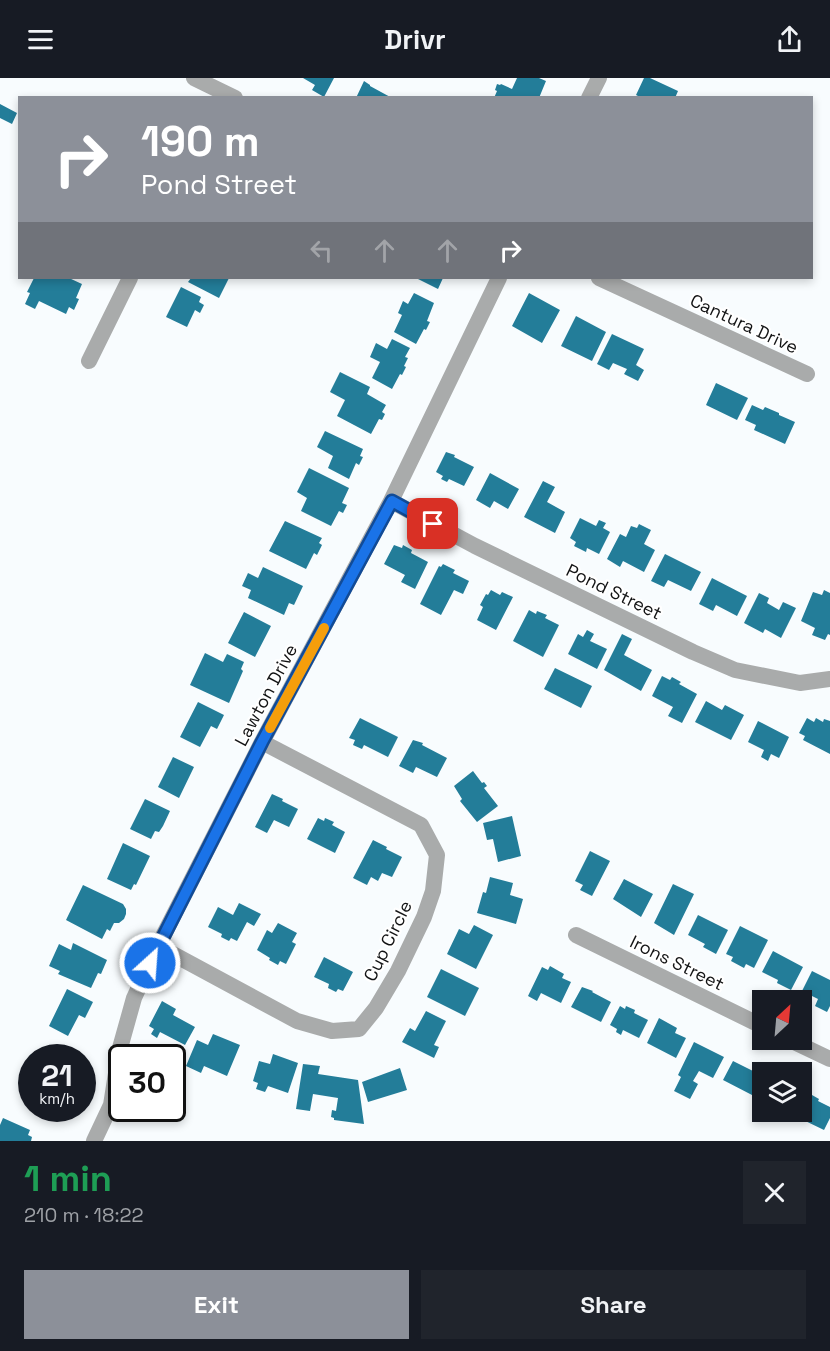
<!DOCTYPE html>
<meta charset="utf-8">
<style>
body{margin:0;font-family:"Space Grotesk",sans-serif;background:#20242c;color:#f1f3f6;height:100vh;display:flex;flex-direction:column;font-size:22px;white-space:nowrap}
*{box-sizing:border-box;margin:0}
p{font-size:20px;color:#9ea1a6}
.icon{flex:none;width:33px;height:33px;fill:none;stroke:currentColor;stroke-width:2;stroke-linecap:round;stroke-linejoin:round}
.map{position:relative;height:1063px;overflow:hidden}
.details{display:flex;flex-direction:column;background:#171b24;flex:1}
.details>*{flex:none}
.top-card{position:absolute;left:18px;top:18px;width:795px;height:183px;border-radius:0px;box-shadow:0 3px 9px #0003;background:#8c9099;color:#fff;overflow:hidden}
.needle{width:39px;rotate:26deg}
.controls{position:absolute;left:752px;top:912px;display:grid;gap:12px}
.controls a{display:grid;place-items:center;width:60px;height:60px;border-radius:0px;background:#171b24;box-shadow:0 3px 9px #0003;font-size:30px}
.speed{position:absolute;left:18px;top:966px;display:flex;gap:12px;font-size:30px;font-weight:700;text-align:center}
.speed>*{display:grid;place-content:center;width:78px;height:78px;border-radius:50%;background:#171b24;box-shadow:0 3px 9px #0003;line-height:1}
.speed small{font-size:15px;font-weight:400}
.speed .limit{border:3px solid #111;border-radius:9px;background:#fff;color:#111}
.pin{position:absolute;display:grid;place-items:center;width:51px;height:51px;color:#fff;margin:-26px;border-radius:12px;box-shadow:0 3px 9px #0006}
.me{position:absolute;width:66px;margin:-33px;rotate:26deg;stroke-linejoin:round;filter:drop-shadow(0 0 4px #0008)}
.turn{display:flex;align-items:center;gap:21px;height:126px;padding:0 24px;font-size:27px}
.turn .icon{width:78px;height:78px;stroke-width:2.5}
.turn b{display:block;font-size:42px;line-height:51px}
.lanes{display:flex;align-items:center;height:57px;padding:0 24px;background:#0003;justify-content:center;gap:30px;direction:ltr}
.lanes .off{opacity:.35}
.round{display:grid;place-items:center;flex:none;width:63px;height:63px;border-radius:0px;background:#20242c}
.summary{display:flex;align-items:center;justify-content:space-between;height:102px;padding:0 24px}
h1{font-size:36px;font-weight:700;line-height:45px;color:#1e9e55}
.primary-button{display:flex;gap:12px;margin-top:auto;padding:12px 24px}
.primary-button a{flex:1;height:69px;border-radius:0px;background:#8c9099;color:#fff;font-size:24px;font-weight:700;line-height:69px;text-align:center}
.primary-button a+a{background:#20242c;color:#f1f3f6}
header{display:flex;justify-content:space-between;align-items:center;height:78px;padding:0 24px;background:#171b24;font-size:27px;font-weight:700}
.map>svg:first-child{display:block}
</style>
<header><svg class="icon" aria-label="menu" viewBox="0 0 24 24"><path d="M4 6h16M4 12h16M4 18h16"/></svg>Drivr<svg class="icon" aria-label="share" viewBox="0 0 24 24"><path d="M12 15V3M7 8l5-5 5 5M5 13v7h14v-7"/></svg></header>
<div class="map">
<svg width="830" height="1063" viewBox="0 0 830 1063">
<rect width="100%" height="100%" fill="#f8fcfe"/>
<path fill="#237d99" d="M303,0H334L324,19L312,12L315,7Z
M517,0H539L546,3L539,20H494L497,13L495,12L497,6L500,7L501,6L512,11Z
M644,0H650L678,13L675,20H642L636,17Z
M364,3L370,7V8L392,20H356Z
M0,26L17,35L12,46L0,40Z
M34,200H69L82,206L76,220L79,221L74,232L69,229L66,236L39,223L35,231L25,226L30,215L27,214Z
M191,200H229L219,220L188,204Z
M416,200H443L438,211Z
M181,209L201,219L199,224L204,227L200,235L195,232L187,249L166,239Z
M414,215L434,225L427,243L430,244L426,252L424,251L416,266L394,254L402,237L398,235L403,223L408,226Z
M529,215L560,232L542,265L512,248Z
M576,238L606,254L592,283L561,268Z
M612,256L644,271L636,287L644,292L638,303L624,296L627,291L613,285L609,292L597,286Z
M392,261L410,270L405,279L408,280L404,288L406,289L402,297L400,296L392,311L372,300L380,284L370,279L376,265L387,271Z
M340,294L370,309L367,316L386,327L382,334L385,336L382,342L379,341L371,356L337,338L345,322L330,314Z
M716,305L748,320L737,342L706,327Z
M752,327L763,332L765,329L779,335V337L795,344L785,366L754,352L756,347L745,342Z
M325,353L363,371L360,378L363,379L359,387L356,385L349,401L328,390L333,378L317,369Z
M446,374L455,377L454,379L474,389L464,408L449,401L447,404L441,401L443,398L436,394Z
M309,390L349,410L342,425L347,427L343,435L339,433L331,448L301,433L307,420L297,414Z
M490,395L519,411L508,431L494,423L490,430L476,422Z
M543,403L555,409L547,424L565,434L555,455L524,439Z
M580,440L596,448L599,442L606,445L603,450L610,454L599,476L587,470L586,474L574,468L576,464L570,460Z
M285,443L322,460L319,465L322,467L317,477L314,475L306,491L269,473Z
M639,446L651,452L644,466L655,472L644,494L623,483L620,489L607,481L620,456L626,459L631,448L637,450Z
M394,467L402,470L403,467L412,472L411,475L428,484L415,511L401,504L405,497L384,486Z
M665,476L701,494L691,513L668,502L664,509L651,503Z
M443,486L455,492L453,495L469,503L463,516L454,512L441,537L420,526L439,488L441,489Z
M263,489L303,508L294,527L289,525L284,537L248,520L251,512L242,508L248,495L258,500Z
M712,500L747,518L737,538L716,527L713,533L699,526Z
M491,512L500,517L502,514L513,519L496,552L477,542L483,529L480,527L486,516L488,517Z
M824,512L830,515V557L828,556L825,562L812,557L815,550L801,543L813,514L822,517Z
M759,515L769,520L767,525L779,532L783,524L796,530L781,560L765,551L763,555L744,545Z
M529,532L536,536L537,533L547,537L545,540L559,547L543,579L513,563Z
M244,534L271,548L255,579L228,565Z
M587,552L594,556L590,563L607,571L597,591L568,576L578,556L583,559Z
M622,556L632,561L624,577L652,592L641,613L604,592Z
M205,575L223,584L227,576L244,584L241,591L243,593L229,625L190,607Z
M555,590L592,608L581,630L544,611Z
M662,598L670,602L672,599L681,604L679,606L697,616L682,645L668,638L673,629L652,618Z
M706,623L722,632L725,627L744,637L731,662L695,644Z
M198,624L224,637L217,651L211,648L200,669L180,659Z
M360,640L398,659L388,679L364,667L362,671L353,667L355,662L349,660Z
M807,640L814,644L816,640L823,644L824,641L830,643V676L803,662L805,658L799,655Z
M758,643L789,659L779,680L771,676L768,683L761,679L764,672L748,664Z
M413,662L423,665L422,667L447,680L437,699L416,689L413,695L399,688Z
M173,679L194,689L179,720L158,709Z
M473,693L482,705L484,704L487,708L484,710L498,728L477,744L460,723L462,721L454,708Z
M272,716L283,721L282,723L298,731L289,749L274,742L267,755L255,749Z
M145,721L170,733L163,748L159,754L155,753L151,761L130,751Z
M512,738L521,778L498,784L493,761L487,762L483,745Z
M318,740L324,743L325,740L334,744L332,747L345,754L335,775L307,761Z
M373,762L387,769L386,771L402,779L392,799L382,795L378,803L371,799L367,807L353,800Z
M123,765L150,778L136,807L134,806L131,812L107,801Z
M590,773L610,783L592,818L580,812L583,807L575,803Z
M490,799L513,805L510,817L523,821L516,846L477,835L483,814L486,815Z
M624,801L653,816L641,839L613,821Z
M673,806L694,816L674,857L654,845Z
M83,807L123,826L126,831V836L124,841L119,845H114L110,853L107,851L102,861L66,842Z
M239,825L261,836L254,848L247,844L237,863L231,860L229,863L221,859L222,856L208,849L218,829L233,837Z
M698,837L728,852L716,876L703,869L705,866L688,857Z
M278,845L297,855L292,864L296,866L286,886L280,883L278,887L269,882L270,880L257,872L267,852L272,855Z
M474,847L493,857L476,891L447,876L459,851L469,856Z
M740,848L768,862L754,890L746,886L744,890L731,883L733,879L726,876Z
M73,865L107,882L101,896L98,895L91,910L58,896L60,893L49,888L59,866L71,872Z
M773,873L803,889L791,912L777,905L778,902L762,894Z
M324,879L353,894L343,913L338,911L336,914L328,910L329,906L314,899Z
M550,888L564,896L562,900L571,904L561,925L541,915L537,923L528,918L542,889L548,892Z
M441,891L479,910L465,938L427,919Z
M812,893L830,902V928L827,934L815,928L818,921L802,913Z
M582,909L593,913L592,914L611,924L601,944L571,929Z
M67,911L93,924L85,940L79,937L68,958L49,948Z
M162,923L176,931L173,937L195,949L185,967L160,954L157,960L151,956L154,951L149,948Z
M620,928L625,931L626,928L635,932L634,935L648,942L639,960L623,952L621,957L616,954L617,951L610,947Z
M426,933L446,943L434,967L439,969L434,980L402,964L410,950L415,953Z
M659,940L677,950L675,955L686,960L676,980L647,965Z
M213,956L240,967L227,998L204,988L201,995L186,988L197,962L208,967Z
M694,964L724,979L713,1000L699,993L693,1003L698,1006L690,1021L674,1013L681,999L678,997Z
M31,976L38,980H32V1001L21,996Z
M273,976L298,985L288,1015L268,1008L265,1014L256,1011L258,1005L253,1003L259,983L270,986Z
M733,983L761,997L752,1017L723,1002Z
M303,986L320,988L318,996L358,1002L364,1046L334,1042V1040L331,1039L332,1032L336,1033L338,1020L313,1016L310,1033L296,1031Z
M400,990L407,1012L368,1024L362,1004Z
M806,1017L810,1020L812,1017L819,1021L818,1023L830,1029V1040L824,1052L795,1038L798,1034H801V1027Z
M3,1040L30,1052L28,1057L32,1059L31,1063H0V1047Z"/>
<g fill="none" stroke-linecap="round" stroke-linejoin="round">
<path stroke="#a9abab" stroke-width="16" d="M194,0L235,20
M589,20L599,0
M599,200L807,296
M89,283L130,200
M391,423L475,468L693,574L735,592L800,605L830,601
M576,857L762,948
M158,868L297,943L332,953L359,951L376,930L398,893L424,839L433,813L437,777L421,747L262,664
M790,962L830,981
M94,1063L111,1027L120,970L134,920L158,868L262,664L391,423L499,200"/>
</g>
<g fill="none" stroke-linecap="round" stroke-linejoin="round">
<g stroke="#114b97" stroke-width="15">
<path id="route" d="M150,885L262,664L392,423L433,446"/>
</g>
<use href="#route" stroke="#1a73e8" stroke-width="10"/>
<path stroke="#f59e0b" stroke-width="10" d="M270,650L324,550"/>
</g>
<g text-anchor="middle" stroke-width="4.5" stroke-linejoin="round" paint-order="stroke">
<g font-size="18" fill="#121314" stroke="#fff">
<text transform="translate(744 246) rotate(25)" y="6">Cantura Drive</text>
<text transform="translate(614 514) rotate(26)" y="6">Pond Street</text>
<text transform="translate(266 617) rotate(-62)" y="6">Lawton Drive</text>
<text transform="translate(388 863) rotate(-64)" y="6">Cup Circle</text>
<text transform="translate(677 885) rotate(26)" y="6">Irons Street</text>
</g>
</g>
</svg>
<div class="controls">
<a><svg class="needle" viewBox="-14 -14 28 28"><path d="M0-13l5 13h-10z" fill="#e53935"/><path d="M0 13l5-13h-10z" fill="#9ea1a6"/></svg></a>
<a><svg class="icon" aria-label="layers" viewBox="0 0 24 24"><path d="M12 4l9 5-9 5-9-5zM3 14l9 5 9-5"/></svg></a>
</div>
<div class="speed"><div>21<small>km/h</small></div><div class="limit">30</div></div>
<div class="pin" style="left:433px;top:446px;background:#d93025"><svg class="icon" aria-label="arrive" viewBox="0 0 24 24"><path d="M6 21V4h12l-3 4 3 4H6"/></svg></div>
<svg class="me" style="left:150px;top:885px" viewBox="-20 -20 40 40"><circle r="17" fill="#1a73e8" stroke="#fff" stroke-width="3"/><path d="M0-11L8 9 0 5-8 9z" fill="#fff"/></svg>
<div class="top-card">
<div class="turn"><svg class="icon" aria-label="right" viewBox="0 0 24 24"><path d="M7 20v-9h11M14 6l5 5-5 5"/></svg><div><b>190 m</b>Pond Street</div></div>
<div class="lanes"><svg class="icon off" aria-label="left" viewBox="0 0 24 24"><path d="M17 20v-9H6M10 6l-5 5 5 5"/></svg><svg class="icon off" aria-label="ahead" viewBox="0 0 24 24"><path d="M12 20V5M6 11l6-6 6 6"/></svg><svg class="icon off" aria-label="ahead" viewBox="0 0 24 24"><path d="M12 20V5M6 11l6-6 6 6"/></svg><svg class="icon" aria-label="right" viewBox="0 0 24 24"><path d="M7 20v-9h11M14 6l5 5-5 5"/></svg></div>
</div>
</div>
<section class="details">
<div class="summary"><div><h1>1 min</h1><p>210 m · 18:22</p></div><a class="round"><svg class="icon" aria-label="close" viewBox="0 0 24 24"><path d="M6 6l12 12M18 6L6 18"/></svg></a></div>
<div class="primary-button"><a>Exit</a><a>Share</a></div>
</section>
